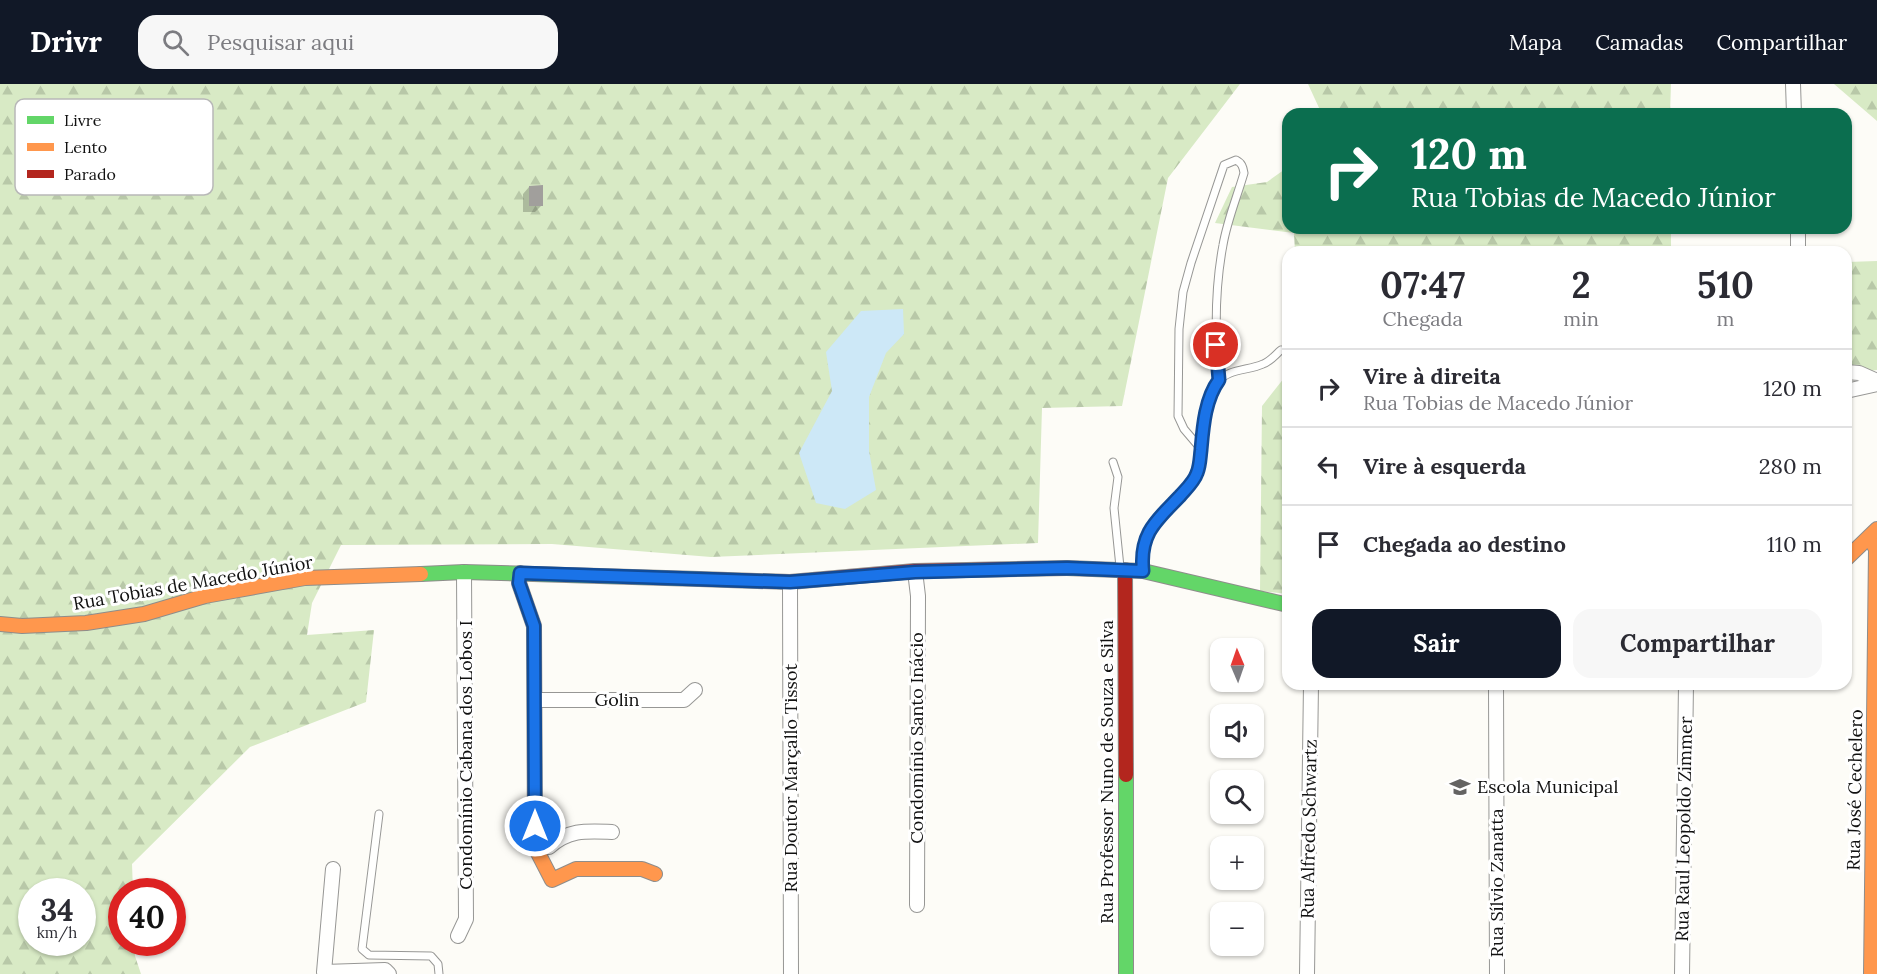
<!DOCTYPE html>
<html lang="pt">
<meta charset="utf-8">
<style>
body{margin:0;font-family:Lora,serif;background:#f7f7f7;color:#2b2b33;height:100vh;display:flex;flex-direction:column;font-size:22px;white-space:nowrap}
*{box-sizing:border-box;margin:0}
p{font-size:20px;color:#7c7c81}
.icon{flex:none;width:33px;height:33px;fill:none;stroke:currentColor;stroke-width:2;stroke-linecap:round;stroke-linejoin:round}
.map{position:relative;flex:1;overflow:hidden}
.drawer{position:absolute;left:1282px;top:162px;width:570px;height:444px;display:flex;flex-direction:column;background:#fff;border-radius:18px;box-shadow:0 2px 4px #0004}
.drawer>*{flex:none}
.hud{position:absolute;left:1282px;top:24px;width:570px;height:126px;border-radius:18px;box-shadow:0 2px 4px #0004;background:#0b6e4f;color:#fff;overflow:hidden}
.needle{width:39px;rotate:358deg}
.fabs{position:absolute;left:1210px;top:554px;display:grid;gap:12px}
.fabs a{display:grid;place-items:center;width:54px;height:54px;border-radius:12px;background:#fff;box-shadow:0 2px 4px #0004;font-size:30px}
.speed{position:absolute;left:18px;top:794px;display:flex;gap:12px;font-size:30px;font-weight:700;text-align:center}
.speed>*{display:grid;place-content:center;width:78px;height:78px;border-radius:50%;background:#fff;box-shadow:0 2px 4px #0004;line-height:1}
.speed small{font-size:15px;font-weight:400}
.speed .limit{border:9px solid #d22;background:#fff;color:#111}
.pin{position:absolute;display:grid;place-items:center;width:51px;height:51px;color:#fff;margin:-26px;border:3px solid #fff;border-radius:50%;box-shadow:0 2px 6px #0007}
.me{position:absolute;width:66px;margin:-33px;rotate:0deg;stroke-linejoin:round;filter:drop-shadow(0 0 4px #0008)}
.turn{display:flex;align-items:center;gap:21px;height:126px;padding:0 30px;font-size:27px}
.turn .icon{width:78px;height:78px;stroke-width:2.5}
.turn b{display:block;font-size:42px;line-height:51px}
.eta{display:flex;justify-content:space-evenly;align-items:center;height:102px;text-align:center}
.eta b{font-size:36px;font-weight:800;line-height:42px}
.primary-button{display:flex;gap:12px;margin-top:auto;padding:12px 30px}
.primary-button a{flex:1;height:69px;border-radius:18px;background:#111827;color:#fff;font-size:24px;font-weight:800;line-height:69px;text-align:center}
.primary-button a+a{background:#f7f7f7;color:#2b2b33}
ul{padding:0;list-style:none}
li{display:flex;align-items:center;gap:18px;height:78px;padding:0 30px;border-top:2px solid #e1e1e2}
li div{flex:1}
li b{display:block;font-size:22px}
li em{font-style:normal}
header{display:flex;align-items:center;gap:36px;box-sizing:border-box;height:84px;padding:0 30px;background:#111827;color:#fff}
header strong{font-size:28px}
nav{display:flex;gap:33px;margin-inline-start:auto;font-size:21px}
.search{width:420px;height:54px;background:#f7f7f7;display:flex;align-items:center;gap:15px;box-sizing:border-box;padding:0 21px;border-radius:18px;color:#7c7c81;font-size:22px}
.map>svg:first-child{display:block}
</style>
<header>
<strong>Drivr</strong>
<div class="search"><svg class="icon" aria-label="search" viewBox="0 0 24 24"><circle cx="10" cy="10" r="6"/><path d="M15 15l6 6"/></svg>Pesquisar aqui</div>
<nav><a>Mapa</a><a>Camadas</a><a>Compartilhar</a></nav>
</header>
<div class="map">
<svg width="1877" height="890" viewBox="0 0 1877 890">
<defs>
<pattern id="forest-firs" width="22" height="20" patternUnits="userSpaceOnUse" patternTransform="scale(1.5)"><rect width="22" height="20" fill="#d8eac5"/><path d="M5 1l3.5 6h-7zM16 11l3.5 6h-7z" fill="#b8c8a8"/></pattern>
</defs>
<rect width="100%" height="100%" fill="#fdfcf7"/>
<path fill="url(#forest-firs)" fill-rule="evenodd" d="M0,0H1240L1168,94L1122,322L1042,324L1038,459L711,473L552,460L341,461L312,519L307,551L374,546L366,618L250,663L132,780L133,807H122V858H134L135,872L141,890H0ZM32,807H82V858H32Z
M1308,0H1671L1670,30H1319L1320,26Z
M1834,0H1877V37Z
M1288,83V144H1671V168H1295L1294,149L1215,139L1232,103L1267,98Z
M1877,177V286L1847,290V178Z
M1288,289V510L1260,507L1262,322Z"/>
<path fill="#cde8f7" d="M903,225L904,250L886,269L869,313V367L876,406L845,425L816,419L799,369L832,307L826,268L861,227Z"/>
<path fill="#0003" d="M529,103L542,121L535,128H523V110Z"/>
<path fill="#a19f9c" d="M543,101V122H529V102Z"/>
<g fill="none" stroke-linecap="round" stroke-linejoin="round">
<g stroke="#979795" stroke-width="9">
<path id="lane" d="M1201,365L1184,345L1178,332L1179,245L1183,208L1191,179L1224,81L1236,76C1242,79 1243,83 1244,89C1237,113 1227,137 1223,161C1215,203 1215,253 1219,296
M1113,378L1118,393L1114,424L1120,483
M1143,485C1138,436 1176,428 1195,392C1200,385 1200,374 1201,365C1203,346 1205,314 1217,299C1228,284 1248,287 1263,280C1270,278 1276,270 1281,266
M379,730L362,865L369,871L431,872L438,880L439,890"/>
</g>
<g stroke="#979795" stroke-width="16">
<path id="street" d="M1793,0L1794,30
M1798,144V168
M1846,288L1859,289L1877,297
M1846,307L1877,300
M915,487L918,512L917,821
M790,498L791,890
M1496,600L1497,890
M536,616H684L695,606
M535,763H549C569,745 587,747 612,748
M333,785L324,888L385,886L389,890
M458,852L466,835L464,488
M1307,890L1311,600
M1682,890L1686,600"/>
</g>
<g stroke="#8e8d8b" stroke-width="16">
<path id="fast" d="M1067,484L1143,487L1288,521
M421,490L464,488L699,495
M1126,691V890"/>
</g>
<g stroke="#8e8d8b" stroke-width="16">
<path id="slow" d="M1869,453L1876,465L1871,890
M1846,475L1877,445
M520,489L519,499L534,542L535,763L552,796L576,785H642L655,790
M0,540L22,542L86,539L144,530L205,512L305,494L421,490"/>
</g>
<g stroke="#8e8d8b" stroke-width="16">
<path id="jam" d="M1125,486L1126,691
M699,495L790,498L915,487L1067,484"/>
</g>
<use href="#lane" stroke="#fffffe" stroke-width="7"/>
<use href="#street" stroke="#fffffe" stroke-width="14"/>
<use href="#fast" stroke="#63d668" stroke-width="14"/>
<use href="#slow" stroke="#ff974d" stroke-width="14"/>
<use href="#jam" stroke="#b3261e" stroke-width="14"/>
</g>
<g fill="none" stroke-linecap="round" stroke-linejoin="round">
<g stroke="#114b97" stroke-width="15">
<path id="route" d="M535,742L534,542L519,499L520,489L790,498L915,488L1067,484L1143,487C1139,449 1157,436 1180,412C1186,405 1194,398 1197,389C1200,382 1200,374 1201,366C1203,343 1205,315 1219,296L1216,261"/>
</g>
<use href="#route" stroke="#1a73e8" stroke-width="10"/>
</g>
<defs>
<g id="school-bare" transform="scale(1.62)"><path d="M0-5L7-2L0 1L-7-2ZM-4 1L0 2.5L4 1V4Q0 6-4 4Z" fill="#646362" stroke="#fff" stroke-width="2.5" paint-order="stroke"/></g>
</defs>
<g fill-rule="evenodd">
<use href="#school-bare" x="1460" y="703"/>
</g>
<g text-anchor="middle" stroke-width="6" stroke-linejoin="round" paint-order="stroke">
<g font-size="18" fill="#111" stroke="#fff">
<text transform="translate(193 499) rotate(-10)" y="6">Rua Tobias de Macedo Júnior</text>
<text x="617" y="622">Golin</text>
<text transform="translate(917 654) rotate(-90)" y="6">Condomínio Santo Inácio</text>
<text transform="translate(466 671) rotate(-90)" y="6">Condomínio Cabana dos Lobos I</text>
<text transform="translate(1107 688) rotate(-90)" y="6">Rua Professor Nuno de Souza e Silva</text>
<text transform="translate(791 694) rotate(-90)" y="6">Rua Doutor Marçallo Tissot</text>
<text transform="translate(1855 706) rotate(-89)" y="6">Rua José Cechelero</text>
<text transform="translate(1309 745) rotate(-89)" y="6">Rua Alfredo Schwartz</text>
<text transform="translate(1684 745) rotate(-89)" y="6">Rua Raul Leopoldo Zimmer</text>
<text transform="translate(1497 799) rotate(-90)" y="6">Rua Sílvio Zanatta</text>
</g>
<g font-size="18" fill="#111" stroke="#fff" text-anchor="start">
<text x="1477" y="709">Escola Municipal</text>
</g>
</g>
<rect x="15" y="15" width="198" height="96" rx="9" fill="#fff" stroke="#b8b8b8" stroke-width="1.5"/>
<rect x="27" y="32" width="27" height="8" fill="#63d668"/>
<rect x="27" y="59" width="27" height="8" fill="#ff974d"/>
<rect x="27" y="86" width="27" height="8" fill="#b3261e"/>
<g font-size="16" fill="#111">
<text x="64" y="42">Livre</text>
<text x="64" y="69">Lento</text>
<text x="64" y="96">Parado</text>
</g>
</svg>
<div class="fabs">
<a><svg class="needle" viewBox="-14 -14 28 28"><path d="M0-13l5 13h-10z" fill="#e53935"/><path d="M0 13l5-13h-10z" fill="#7c7c81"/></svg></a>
<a><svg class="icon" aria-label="sound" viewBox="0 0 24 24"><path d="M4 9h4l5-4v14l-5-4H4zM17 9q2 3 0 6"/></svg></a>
<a><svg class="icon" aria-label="search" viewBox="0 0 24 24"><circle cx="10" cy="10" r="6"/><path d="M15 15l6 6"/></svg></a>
<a>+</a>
<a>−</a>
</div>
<div class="speed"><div>34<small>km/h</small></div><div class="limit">40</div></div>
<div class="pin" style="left:1216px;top:261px;background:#d93025"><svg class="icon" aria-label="arrive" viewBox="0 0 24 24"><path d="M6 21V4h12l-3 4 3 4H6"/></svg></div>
<svg class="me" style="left:535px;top:742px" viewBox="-20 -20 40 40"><circle r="17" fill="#1a73e8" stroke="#fff" stroke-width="3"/><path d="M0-11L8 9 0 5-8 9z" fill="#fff"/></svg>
<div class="hud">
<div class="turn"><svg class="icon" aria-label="right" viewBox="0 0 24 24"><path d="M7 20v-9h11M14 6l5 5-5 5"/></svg><div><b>120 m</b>Rua Tobias de Macedo Júnior</div></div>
</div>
<section class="drawer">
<div class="eta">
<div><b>07:47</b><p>Chegada</p></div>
<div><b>2</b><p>min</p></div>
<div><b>510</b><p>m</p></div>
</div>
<ul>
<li><svg class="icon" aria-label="right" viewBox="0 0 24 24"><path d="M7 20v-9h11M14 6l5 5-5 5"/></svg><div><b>Vire à direita</b><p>Rua Tobias de Macedo Júnior</p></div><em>120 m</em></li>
<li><svg class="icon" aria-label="left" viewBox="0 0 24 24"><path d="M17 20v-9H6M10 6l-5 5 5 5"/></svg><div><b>Vire à esquerda</b></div><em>280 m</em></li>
<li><svg class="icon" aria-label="arrive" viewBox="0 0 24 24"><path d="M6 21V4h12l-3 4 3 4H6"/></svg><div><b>Chegada ao destino</b></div><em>110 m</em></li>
</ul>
<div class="primary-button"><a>Sair</a><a>Compartilhar</a></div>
</section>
</div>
